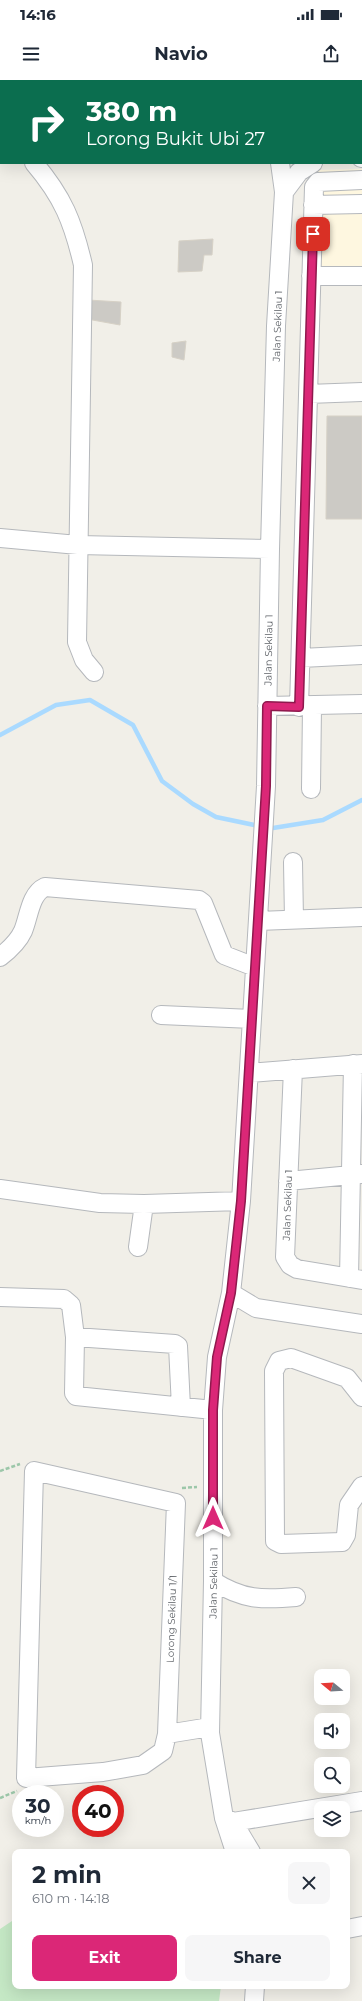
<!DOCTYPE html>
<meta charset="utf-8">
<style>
body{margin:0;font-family:Montserrat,sans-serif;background:#f6f6f7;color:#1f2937;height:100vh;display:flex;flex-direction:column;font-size:15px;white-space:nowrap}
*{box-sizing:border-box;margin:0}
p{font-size:13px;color:#747a83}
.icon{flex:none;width:22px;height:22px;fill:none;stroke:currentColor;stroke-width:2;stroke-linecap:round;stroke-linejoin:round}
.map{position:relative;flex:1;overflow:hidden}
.side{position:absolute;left:12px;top:1769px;width:338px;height:140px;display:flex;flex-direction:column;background:#fff;border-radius:8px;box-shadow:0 4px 16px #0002}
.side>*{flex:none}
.top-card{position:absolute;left:0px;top:0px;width:362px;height:84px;box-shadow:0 4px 16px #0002;background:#0b6e4f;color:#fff;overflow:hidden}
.needle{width:26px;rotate:288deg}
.controls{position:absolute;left:314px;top:1589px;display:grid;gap:8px}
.controls a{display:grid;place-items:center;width:36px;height:36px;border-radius:8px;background:#fff;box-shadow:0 4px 16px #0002;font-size:20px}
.speed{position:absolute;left:12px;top:1705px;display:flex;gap:8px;font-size:20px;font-weight:700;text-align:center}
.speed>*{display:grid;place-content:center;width:52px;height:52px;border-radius:50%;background:#fff;box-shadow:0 4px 16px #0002;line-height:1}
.speed small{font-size:10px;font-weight:400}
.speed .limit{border:6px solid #d22;background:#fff;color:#111}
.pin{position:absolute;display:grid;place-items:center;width:34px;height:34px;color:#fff;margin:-17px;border-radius:8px;box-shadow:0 2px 6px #0006}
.me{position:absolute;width:44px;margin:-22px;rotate:0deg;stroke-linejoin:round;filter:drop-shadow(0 0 3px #0008)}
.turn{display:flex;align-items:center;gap:14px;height:84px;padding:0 20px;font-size:18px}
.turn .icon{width:52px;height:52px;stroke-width:2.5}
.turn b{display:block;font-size:28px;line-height:34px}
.round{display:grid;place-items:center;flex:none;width:42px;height:42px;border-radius:8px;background:#f6f6f7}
.headline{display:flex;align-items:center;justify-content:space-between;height:68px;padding:0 20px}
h1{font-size:24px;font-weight:700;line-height:30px}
.primary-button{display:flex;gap:8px;margin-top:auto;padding:8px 20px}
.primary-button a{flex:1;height:46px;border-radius:8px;background:#db2777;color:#fff;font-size:16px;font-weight:700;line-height:46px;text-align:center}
.primary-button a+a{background:#f6f6f7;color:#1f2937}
.status{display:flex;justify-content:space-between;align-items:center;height:28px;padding:0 20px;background:#fff;direction:ltr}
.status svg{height:11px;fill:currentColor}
header{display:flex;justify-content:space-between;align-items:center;height:52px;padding:0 20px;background:#fff;font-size:18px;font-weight:700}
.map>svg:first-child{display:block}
</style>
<div class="status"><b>14:16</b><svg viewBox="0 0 49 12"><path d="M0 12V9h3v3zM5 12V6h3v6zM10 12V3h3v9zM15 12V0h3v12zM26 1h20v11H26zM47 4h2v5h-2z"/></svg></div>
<header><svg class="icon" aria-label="menu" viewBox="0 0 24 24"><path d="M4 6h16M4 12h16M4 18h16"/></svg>Navio<svg class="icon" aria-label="share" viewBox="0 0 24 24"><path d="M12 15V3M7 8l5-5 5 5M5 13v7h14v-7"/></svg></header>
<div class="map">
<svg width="362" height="1921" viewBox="0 0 362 1921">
<rect width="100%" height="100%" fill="#f1efe8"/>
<path fill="#fef7e0" d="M362,89V189L307,188L312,97L318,90Z"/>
<path fill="#c5e8c5" d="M15,1839V1906H221L219,1921H0V1849Z"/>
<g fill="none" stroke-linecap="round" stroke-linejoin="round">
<path stroke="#aadaff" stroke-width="4.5" d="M0,655L56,625L90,620L133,645L162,701L193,724L216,737L259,746
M267,747L273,748L323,740L362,720"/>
</g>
<path fill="#cccac5" stroke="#d6d1c6" d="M213,159L212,175H204L202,191L178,192L179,161Z
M88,220L121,222L120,245L87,239Z
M186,261L184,280L172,277V263Z
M327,336H362V439H326Z"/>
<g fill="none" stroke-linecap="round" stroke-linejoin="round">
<g stroke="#b5b8bc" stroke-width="20">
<path id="minor" d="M239,0L240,1
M0,46L1,47
M361,54L362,46
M361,78H362
M34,83C63,117 73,142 83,185L77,562L84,580L94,592
M284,112L299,92L313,83
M313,125L362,124
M311,196H362
M308,314L362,312
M0,458L78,465L270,469
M301,578L362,575
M267,626L362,624
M299,627L314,107L318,102L362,100
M311,709L312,626
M293,782L294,840
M258,841L362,837
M0,877C9,870 18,862 23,851C29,837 30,814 45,807L199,820L203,823L224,875L255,887
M161,935L252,939
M293,989L285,1177L290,1185L297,1189L362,1200
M249,993L362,984
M288,1101L362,1094
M0,1109L100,1123L144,1124L241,1121
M138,1167L144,1124
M349,1198L353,984
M231,1213L256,1228L362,1244
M0,1217L64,1219L71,1225L75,1257L74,1313L76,1316L213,1330
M75,1257L175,1264L178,1266L181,1327
M362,1317L347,1298L291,1278L279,1281L274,1291L275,1461L281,1464L342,1462L346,1455L349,1425L362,1406
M34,1391L176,1423L167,1654L163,1671L143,1685L103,1692L26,1698Z
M213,1501C243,1520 262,1520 296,1517
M167,1654L210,1647
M224,1738L233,1742L362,1721
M233,1742L251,1772
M235,1772L224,1738L210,1653L213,1501V1330L217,1277L231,1213L241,1121L266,706L270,469L276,246L284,112L280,83
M347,1849L362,1846
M254,1921L255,1906"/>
</g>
<path stroke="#9cc7a9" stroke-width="2.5" stroke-dasharray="4 2" stroke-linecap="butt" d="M0,1391L20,1384
M182,1408L197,1407
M0,1718L17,1711"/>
<use href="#minor" stroke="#fff" stroke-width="18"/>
</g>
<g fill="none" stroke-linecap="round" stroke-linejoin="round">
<g stroke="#8e194d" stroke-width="10">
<path id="route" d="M213,1438V1330L217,1277L231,1213L241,1121L266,706L267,626L299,627L313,154"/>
</g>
<use href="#route" stroke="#db2777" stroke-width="7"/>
</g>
<g text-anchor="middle" stroke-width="3.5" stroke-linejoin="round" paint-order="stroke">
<g font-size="10" fill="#5f6368" stroke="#fff">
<text transform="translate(277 246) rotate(-88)" y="4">Jalan Sekilau 1</text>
<text transform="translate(268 570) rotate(-89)" y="4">Jalan Sekilau 1</text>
<text transform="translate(287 1125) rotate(-88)" y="4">Jalan Sekilau 1</text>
<text transform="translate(213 1503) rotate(-89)" y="4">Jalan Sekilau 1</text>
<text transform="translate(171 1539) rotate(-88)" y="4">Lorong Sekilau 1/1</text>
</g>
</g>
</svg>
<div class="controls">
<a><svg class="needle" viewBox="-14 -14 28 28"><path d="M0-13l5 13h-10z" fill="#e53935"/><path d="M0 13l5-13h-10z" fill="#747a83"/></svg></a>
<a><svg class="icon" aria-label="sound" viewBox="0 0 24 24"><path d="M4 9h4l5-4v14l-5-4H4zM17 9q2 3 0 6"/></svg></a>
<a><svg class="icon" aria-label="search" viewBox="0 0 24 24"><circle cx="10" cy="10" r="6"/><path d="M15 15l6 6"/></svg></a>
<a><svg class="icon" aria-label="layers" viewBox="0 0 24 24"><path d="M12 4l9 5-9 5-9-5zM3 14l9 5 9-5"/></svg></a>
</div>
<div class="speed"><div>30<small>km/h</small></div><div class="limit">40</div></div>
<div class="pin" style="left:313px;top:154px;background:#d93025"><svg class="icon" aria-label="arrive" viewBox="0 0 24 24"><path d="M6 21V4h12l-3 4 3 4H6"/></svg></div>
<svg class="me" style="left:213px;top:1438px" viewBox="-20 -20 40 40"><path d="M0-17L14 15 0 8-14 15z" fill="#db2777" stroke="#fff" stroke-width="4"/></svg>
<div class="top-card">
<div class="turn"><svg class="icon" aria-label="right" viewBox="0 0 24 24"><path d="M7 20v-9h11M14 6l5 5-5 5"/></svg><div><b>380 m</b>Lorong Bukit Ubi 27</div></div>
</div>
<section class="side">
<div class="headline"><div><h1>2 min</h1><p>610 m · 14:18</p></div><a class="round"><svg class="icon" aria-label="close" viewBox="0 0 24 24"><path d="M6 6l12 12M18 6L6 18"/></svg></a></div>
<div class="primary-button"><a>Exit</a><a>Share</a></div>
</section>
</div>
